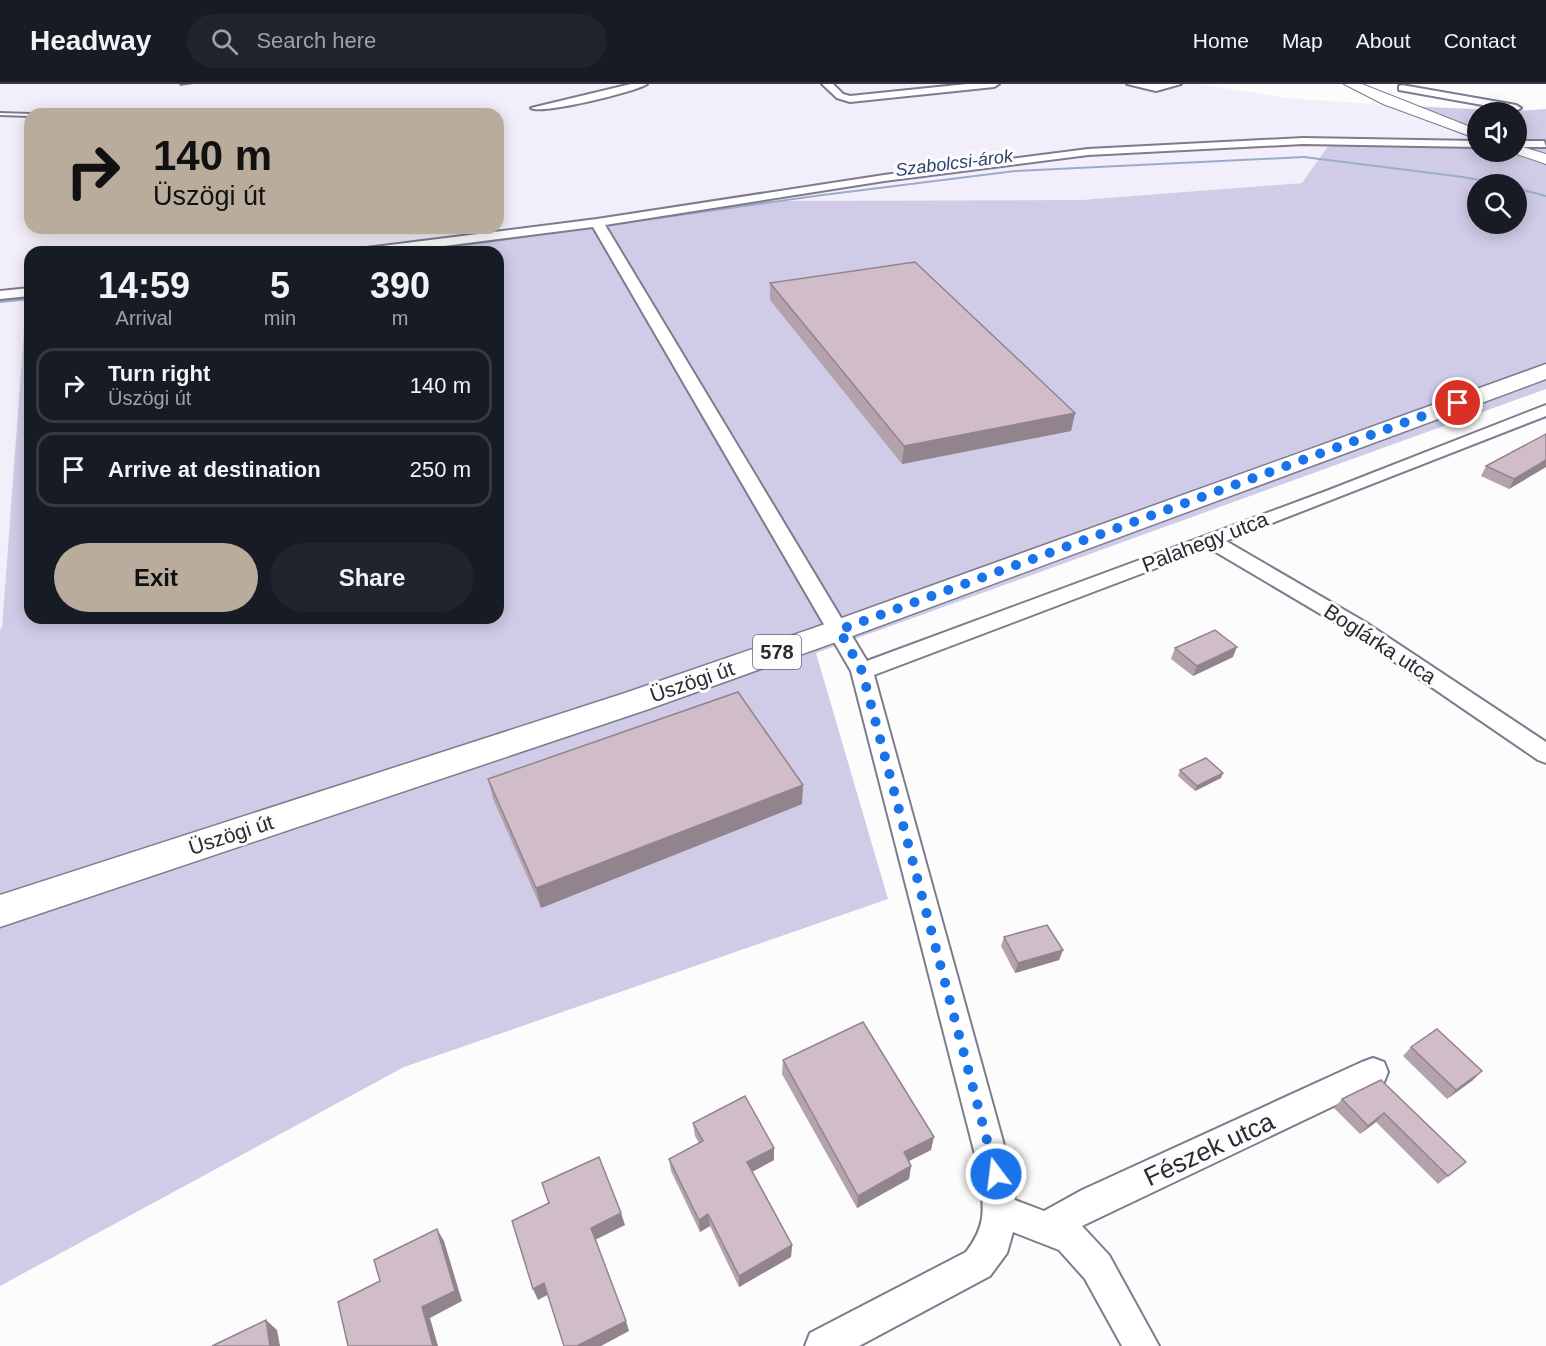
<!DOCTYPE html>
<meta charset="utf-8">
<style>
body{margin:0;font-family:Arial,sans-serif;background:#20242c;color:#f1f3f6;height:100vh;display:flex;flex-direction:column;font-size:22px;white-space:nowrap}
*{box-sizing:border-box;margin:0}
p{font-size:20px;color:#9ea1a6}
.icon{flex:none;width:33px;height:33px;fill:none;stroke:currentColor;stroke-width:2;stroke-linecap:round;stroke-linejoin:round}
.map{position:relative;flex:1;overflow:hidden}
.panel{position:absolute;left:24px;top:162px;width:480px;height:378px;display:flex;flex-direction:column;background:#171b24;border-radius:18px;box-shadow:0 3px 15px #0003}
.panel>*{flex:none}
.top-card{position:absolute;left:24px;top:24px;width:480px;height:126px;border-radius:18px;box-shadow:0 3px 15px #0003;background:#baac9c;color:#111;overflow:hidden}
.tools{position:absolute;left:1467px;top:18px;display:grid;gap:12px}
.tools a{display:grid;place-items:center;width:60px;height:60px;border-radius:50%;background:#171b24;box-shadow:0 3px 15px #0003;font-size:30px}
.pin{position:absolute;display:grid;place-items:center;width:51px;height:51px;color:#fff;margin:-26px;border:3px solid #fff;border-radius:50%;box-shadow:0 2px 6px #0007}
.me{position:absolute;width:66px;margin:-33px;rotate:345deg;stroke-linejoin:round;filter:drop-shadow(0 0 4px #0008)}
.turn{display:flex;align-items:center;gap:21px;height:126px;padding:0 30px;font-size:27px}
.turn .icon{width:78px;height:78px;stroke-width:2.5}
.turn b{display:block;font-size:42px;line-height:51px}
.eta{display:flex;justify-content:space-evenly;align-items:center;height:102px;text-align:center}
.eta b{font-size:36px;font-weight:700;line-height:42px}
.action{display:flex;gap:12px;margin-top:auto;padding:12px 30px}
.action a{flex:1;height:69px;border-radius:36px;background:#baac9c;color:#111;font-size:24px;font-weight:700;line-height:69px;text-align:center}
.action a+a{background:#20242c;color:#f1f3f6}
ul{padding:0;list-style:none}
li{display:flex;align-items:center;gap:18px;height:75px;margin:0 12px 9px;padding:0 18px;border:3px solid #363941;border-radius:18px}
li div{flex:1}
li b{display:block;font-size:22px}
li em{font-style:normal}
header{display:flex;align-items:center;gap:36px;box-sizing:border-box;height:84px;padding:0 30px;background:#171b24;border-bottom:2px solid #363941}
header strong{font-size:28px}
nav{display:flex;gap:33px;margin-inline-start:auto;font-size:21px}
.search{width:420px;height:54px;background:#20242c;display:flex;align-items:center;gap:15px;box-sizing:border-box;padding:0 21px;border-radius:33px;color:#9ea1a6;font-size:22px}
.map>svg:first-child{display:block}
</style>
<header>
<strong>Headway</strong>
<div class="search"><svg class="icon" aria-label="search" viewBox="0 0 24 24"><circle cx="10" cy="10" r="6"/><path d="M15 15l6 6"/></svg>Search here</div>
<nav><a>Home</a><a>Map</a><a>About</a><a>Contact</a></nav>
</header>
<div class="map">
<svg width="1546" height="1262" viewBox="0 0 1546 1262">
<rect width="100%" height="100%" fill="#fcfcfc"/>
<path fill="#f2effb" fill-rule="evenodd" d="M0,0H1199L1286,14L1388,21L1477,56L1329,61L1303,99L1081,116L763,117L392,168H30V218L26,219L2,544L0,545ZM30,30H498V144H30Z"/>
<path fill="#d0cbe7" fill-rule="evenodd" d="M1388,21L1514,27L1546,25V305L816,569L888,815L404,983L0,1202V545L2,544L26,219L30,218V534H498V168H392L763,117L1081,116L1302,99L1329,61L1475,56ZM1478,28H1516V68H1478ZM1478,100H1516V140H1478Z"/>
<g fill="none" stroke-linecap="round" stroke-linejoin="round">
<path fill="#9bacca" fill-rule="evenodd" d="M1304,72L1463,92L1504,100H1498L1463,94L1304,74L1015,88L815,113L423,168H411L413,167L815,111L1015,86Z
M1516,103L1546,111V113L1516,105Z
M30,212V216L0,219V215Z"/>
<g stroke="#7f7b8f" stroke-width="4">
<path id="lane" d="M0,29L30,30H32H30V32L0,31Z"/>
</g>
<g stroke="#7f7b8f" stroke-width="4">
<path id="street" d="M631,0H647C635,8 541,31 531,24Z
M822,0H833L843,10L850,12L967,0H999L994,3L850,18L837,14Z
M1127,0H1181L1156,7Z
M1402,1L1516,21L1521,24L1516,27L1399,6V2Z
M1303,54L1478,57V63L1303,60L1088,71L884,97L605,141L867,577L1329,406L1546,321V332L1226,457L1365,538L1546,658V679L1538,676L1351,548L1209,464L874,591L1012,1090L1015,1116L1044,1127L1082,1106L1362,978L1373,974L1384,978L1388,988L1384,998L1082,1142L1109,1171L1159,1262H1122L1085,1195L1059,1166L1013,1148L1007,1169L990,1192L859,1262H805L810,1249L966,1168C988,1139 983,1124 980,1090L851,587L593,143L397,168H360L366,164L597,135L884,91L1088,65Z
M1516,57H1544L1546,63H1516Z
M30,204V212L0,215V207Z"/>
</g>
<g stroke="#7f7b8f" stroke-width="2">
<path id="secondary" d="M1344,0H1362L1478,46V55L1383,20Z
M1516,61L1546,70V80L1511,68H1516Z"/>
</g>
<g stroke="#7f7b8f" stroke-width="3">
<path id="primary" d="M1546,280V295L850,553L649,625L0,843V811L625,609L828,539Z"/>
</g>
<use href="#lane" fill="#fff" fill-rule="evenodd"/>
<use href="#street" fill="#fff" fill-rule="evenodd"/>
<use href="#secondary" fill="#fff" fill-rule="evenodd"/>
<use href="#primary" fill="#fff" fill-rule="evenodd"/>
</g>
<path fill="#b4a2ad" d="M770,199L1075,329L1071,347L902,380L770,216Z
M1546,350V383L1509,405L1481,392L1486,382Z
M1175,564L1233,573L1193,592L1171,575Z
M1180,686L1221,694L1195,707L1178,692Z
M488,695L802,720L541,824L493,715Z
M1004,853L1063,866L1059,876L1015,889L1001,862Z
M1411,963L1473,996L1447,1015L1403,972Z
M783,976L931,1066L909,1077L911,1082L909,1095L857,1124L782,990Z
M1381,996L1466,1078L1438,1100L1376,1038L1360,1050L1334,1024L1342,1015Z
M693,1039L774,1064V1076L752,1088L792,1161L791,1173L739,1203L710,1142L700,1148L671,1087L669,1075L699,1059L695,1052Z"/>
<path fill="#92848d" d="M179,0H194L180,2Z
M1075,329L1071,347L902,380L904,362Z
M1546,376V383L1509,405L1514,395Z
M1237,563L1233,573L1193,592L1197,582Z
M1223,689L1221,694L1195,707L1197,702Z
M803,701L802,720L541,824L536,804Z
M1063,866L1059,876L1015,889L1018,879Z
M1482,987L1473,996L1447,1015L1456,1006Z
M1384,1029L1376,1038L1360,1050L1368,1042Z
M934,1053L931,1066L901,1081L904,1068Z
M774,1064V1076L748,1090L747,1078Z
M911,1082L909,1095L857,1124L858,1112Z
M621,1129L625,1141L595,1156L591,1144Z
M708,1130L710,1142L700,1148L699,1136Z
M437,1145L444,1157L462,1217L430,1234L438,1262H433L422,1223Z
M792,1161L791,1173L739,1203V1192Z
M544,1199L549,1210L538,1216L533,1205Z
M266,1236L277,1246L280,1262H270Z
M626,1237L629,1247L601,1262H577Z"/>
<path fill="#d1bcc9" stroke="#92848d" stroke-width="1.5" d="M915,178L1075,329L904,362L770,199Z
M1546,350V376L1514,395L1486,382Z
M1215,546L1237,563L1197,582L1175,564Z
M738,608L803,701L536,804L488,695Z
M1206,674L1223,689L1197,702L1180,686Z
M1047,841L1063,866L1018,879L1004,853Z
M863,938L934,1053L904,1068L911,1082L858,1112L783,976Z
M1437,945L1482,987L1456,1006L1411,963Z
M1381,996L1466,1078L1448,1092L1384,1029L1368,1042L1342,1015Z
M745,1012L774,1064L747,1078L792,1161L739,1192L708,1130L699,1136L669,1075L703,1057L693,1039Z
M599,1073L621,1129L591,1144L626,1237L577,1262H564L544,1199L533,1205L512,1137L549,1119L542,1099Z
M437,1145L455,1207L422,1223L433,1262H348L338,1218L380,1197L374,1176Z
M266,1236L270,1262H212Z"/>
<g fill="none" stroke-linecap="round" stroke-linejoin="round">
<path stroke="#1a73e8" stroke-width="10" stroke-dasharray="0 18" d="M996,1090L862,587L839,546L1458,319"/>
</g>
<g text-anchor="middle" stroke-width="6" stroke-linejoin="round" paint-order="stroke">
<g font-size="18" font-style="italic" fill="#2d446f" stroke="#fcfcfc">
<text transform="translate(954 79) rotate(-7)" y="6">Szabolcsi-árok</text>
</g>
<rect fill="#fcfcfc" stroke="#6a686e" stroke-width="1.5" x="753" y="551" width="48" height="34" rx="4.5"/>
<g font-size="20" font-weight="bold" fill="#2b2931">
<text x="777" y="575">578</text>
</g>
<g font-size="21" fill="#2b2931" stroke="#fcfcfc">
<text transform="translate(1205 458) rotate(-21)" y="7">Palahegy utca</text>
<text transform="translate(1380 560) rotate(33)" y="7">Boglárka utca</text>
<text transform="translate(692 598) rotate(-19)" y="7">Üszögi út</text>
<text transform="translate(231 751) rotate(-18)" y="7">Üszögi út</text>
</g>
<g font-size="26" fill="#2b2931" stroke="#fcfcfc">
<text transform="translate(1209 1065) rotate(-25)" y="9">Fészek utca</text>
</g>
</g>
</svg>
<div class="tools">
<a><svg class="icon" aria-label="sound" viewBox="0 0 24 24"><path d="M4 9h4l5-4v14l-5-4H4zM17 9q2 3 0 6"/></svg></a>
<a><svg class="icon" aria-label="search" viewBox="0 0 24 24"><circle cx="10" cy="10" r="6"/><path d="M15 15l6 6"/></svg></a>
</div>
<div class="pin" style="left:1458px;top:319px;background:#d93025"><svg class="icon" aria-label="arrive" viewBox="0 0 24 24"><path d="M6 21V4h12l-3 4 3 4H6"/></svg></div>
<svg class="me" style="left:996px;top:1090px" viewBox="-20 -20 40 40"><circle r="17" fill="#1a73e8" stroke="#fff" stroke-width="3"/><path d="M0-11L8 9 0 5-8 9z" fill="#fff"/></svg>
<div class="top-card">
<div class="turn"><svg class="icon" aria-label="right" viewBox="0 0 24 24"><path d="M7 20v-9h11M14 6l5 5-5 5"/></svg><div><b>140 m</b>Üszögi út</div></div>
</div>
<section class="panel">
<div class="eta">
<div><b>14:59</b><p>Arrival</p></div>
<div><b>5</b><p>min</p></div>
<div><b>390</b><p>m</p></div>
</div>
<ul>
<li><svg class="icon" aria-label="right" viewBox="0 0 24 24"><path d="M7 20v-9h11M14 6l5 5-5 5"/></svg><div><b>Turn right</b><p>Üszögi út</p></div><em>140 m</em></li>
<li><svg class="icon" aria-label="arrive" viewBox="0 0 24 24"><path d="M6 21V4h12l-3 4 3 4H6"/></svg><div><b>Arrive at destination</b></div><em>250 m</em></li>
</ul>
<div class="action"><a>Exit</a><a>Share</a></div>
</section>
</div>
